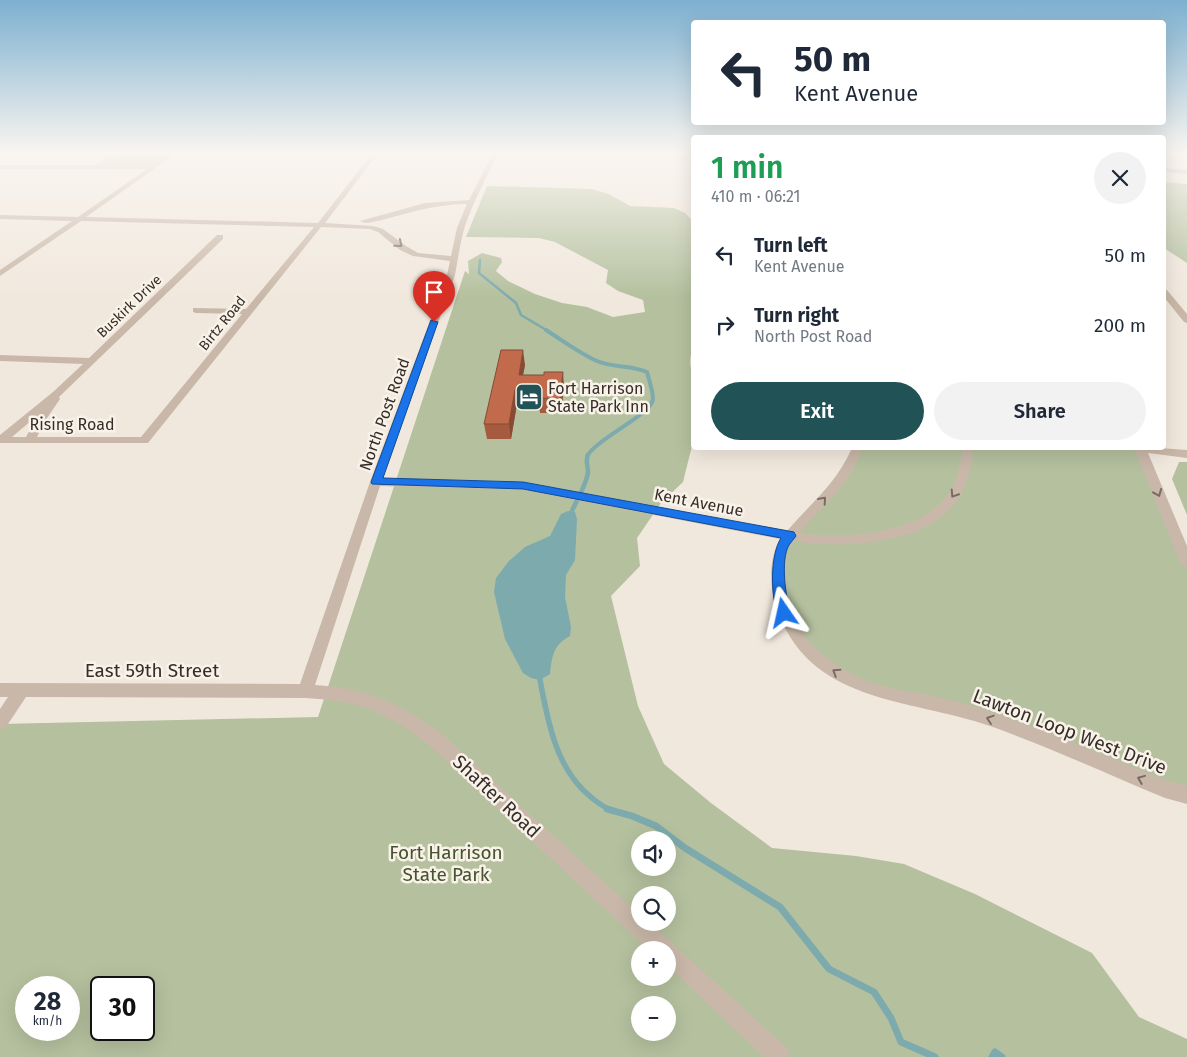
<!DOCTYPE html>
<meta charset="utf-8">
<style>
body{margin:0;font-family:"Fira Sans",sans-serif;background:#f2f2f3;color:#1f2937;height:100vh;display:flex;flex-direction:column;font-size:19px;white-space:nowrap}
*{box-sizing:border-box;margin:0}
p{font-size:16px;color:#747a83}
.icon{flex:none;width:28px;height:28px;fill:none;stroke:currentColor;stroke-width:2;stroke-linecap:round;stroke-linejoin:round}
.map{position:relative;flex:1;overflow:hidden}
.sheet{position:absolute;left:691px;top:135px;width:475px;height:315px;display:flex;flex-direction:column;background:#fff;border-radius:5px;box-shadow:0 5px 20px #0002}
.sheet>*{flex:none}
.top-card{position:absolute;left:691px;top:20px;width:475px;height:105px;border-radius:5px;box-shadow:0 5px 20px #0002;background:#fff;color:#1f2937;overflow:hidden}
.tools{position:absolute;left:631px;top:831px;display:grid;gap:10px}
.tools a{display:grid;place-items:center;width:45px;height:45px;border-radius:50%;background:#fff;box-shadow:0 5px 20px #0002;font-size:25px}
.speed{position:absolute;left:15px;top:976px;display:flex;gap:10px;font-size:25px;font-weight:700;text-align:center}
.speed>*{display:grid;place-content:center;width:65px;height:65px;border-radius:50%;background:#fff;box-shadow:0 5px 20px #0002;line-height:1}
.speed small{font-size:12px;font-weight:400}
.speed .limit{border:2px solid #111;border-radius:8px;background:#fff;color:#111}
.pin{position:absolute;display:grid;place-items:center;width:42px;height:42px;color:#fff;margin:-51px -21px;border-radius:50% 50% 50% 0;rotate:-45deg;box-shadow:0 0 5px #0007}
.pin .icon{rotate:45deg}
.me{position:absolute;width:55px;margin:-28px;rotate:349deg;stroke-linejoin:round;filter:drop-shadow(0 0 4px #0008)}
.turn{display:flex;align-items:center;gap:18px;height:105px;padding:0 20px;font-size:22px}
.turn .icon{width:65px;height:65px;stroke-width:2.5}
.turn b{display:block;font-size:35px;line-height:42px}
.round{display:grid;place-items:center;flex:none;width:52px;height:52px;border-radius:26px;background:#f2f2f3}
.headline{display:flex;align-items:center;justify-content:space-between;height:85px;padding:0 20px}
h1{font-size:30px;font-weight:600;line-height:38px;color:#1e9e55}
.action{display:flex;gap:10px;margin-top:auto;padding:10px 20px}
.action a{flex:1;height:58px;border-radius:30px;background:#205256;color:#fff;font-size:20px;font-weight:600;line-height:58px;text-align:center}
.action a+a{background:#f2f2f3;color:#1f2937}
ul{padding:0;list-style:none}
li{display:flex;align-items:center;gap:15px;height:70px;padding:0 20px}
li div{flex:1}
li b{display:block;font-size:19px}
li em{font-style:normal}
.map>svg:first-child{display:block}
</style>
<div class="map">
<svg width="1187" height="1057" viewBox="0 0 1187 1057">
<rect width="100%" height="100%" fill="#f1e8dd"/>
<path fill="#b4c09e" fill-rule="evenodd" d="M121,151H177L154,167H96Z
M1164,182L1187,184V263L1164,248Z
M487,186L591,189L609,194L630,206L674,208L685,213L692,220L694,348C689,355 689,368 694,376V444L692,446L683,482L661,503L637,538L640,566L611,596L638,706L664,764L711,803L772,848L856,856L904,864L975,894L1092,953L1139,1017L1187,1039V1057H0V724L318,717L465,271L469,274L468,261L482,253L501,258L502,262L496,271L508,281L535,294L562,303L587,307L613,317L645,312L643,300L618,291L606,283L608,270L555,242L539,238L466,237ZM640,840H668V868H640ZM640,895H668V922H640ZM640,950H668V978H640ZM26,988H69V1030H26ZM101,988H144V1030H101ZM640,1005H668V1032H640Z
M857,448H1140L1187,562V795L1054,744L835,672L784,613V542L854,456Z
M1179,462H1187V515L1172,479Z"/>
<path fill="#7daaad" d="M568,511L575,512L577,519L575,560L566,575L565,597L571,627L570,636C553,645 552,656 550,674L540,680L531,678L523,673L505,639L494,592L496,578L509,561L525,547L550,536L561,514Z"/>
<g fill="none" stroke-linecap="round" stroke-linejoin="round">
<path stroke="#7daaad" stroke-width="2.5" d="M480,260L479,273L516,303L521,315L548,331"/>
<path stroke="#7daaad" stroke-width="4" d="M546,330C562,340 579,353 597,361C613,368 631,365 647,372C649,380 653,391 653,399C652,414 598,438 587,456"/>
<path stroke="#7daaad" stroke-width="4.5" d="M572,511C577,499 587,484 588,472C588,465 585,461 588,455"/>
<path stroke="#7daaad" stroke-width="5.5" d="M540,680C548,722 556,770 592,798C598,803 604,808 612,810"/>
<path stroke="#7daaad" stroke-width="7" d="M607,809L632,816L656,826L685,848L780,907L829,969L874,992L891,1018L901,1042L935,1057
M992,1057L995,1052L1002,1057"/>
<path fill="#c9b8a9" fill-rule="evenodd" d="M117,151H124L103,165H153L173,151H180L86,217L318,223L374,151H380L325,223L373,226L383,229L406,246L418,253L451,256L457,228L467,204C437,204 411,212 382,220C375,221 366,225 360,221L425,203L469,200L494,151H500C487,176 474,200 465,226C460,243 458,259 455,275L383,478L523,482L787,531C812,502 836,484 852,448H862C853,482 822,507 799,533C847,539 926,535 952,488C959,476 960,461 963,448H973C972,469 966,491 952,507C920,545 837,549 792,541C782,555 785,576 787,592C791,635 830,666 867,681C890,690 917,692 941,698C962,702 982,709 1003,716C1058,735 1111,759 1165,780L1187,786V804L1165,798C1107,774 1049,747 990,726C909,698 806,704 776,605C769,584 769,558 780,539L523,490L380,486L315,685C367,688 400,703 442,734L640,915V922H649L788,1049L791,1057H764L668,966V950H649L430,746C386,711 361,701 305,698L26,697L6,727L0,729V709L8,697H0V683L300,684L370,482L447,275L450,261L413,256L400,250L378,232L370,229L321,227L148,443H0V435L53,392L83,364L0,361V355L89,358L217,235H223V239L59,397L60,399L43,424L37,437H141L242,314L196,313L193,312V308L246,309L314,227L81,221L0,276V270L72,221L0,219V215L78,217L147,169H0V165H95ZM38,415L26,437H12Z
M1175,151L1187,152V156L1176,152Z
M694,166V188L691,186V168Z
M1164,168L1187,170V174L1164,172Z
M1164,290H1167L1187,314V323L1184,322L1164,297Z
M1134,448H1160L1187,450V458L1148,453L1187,546V567L1182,566L1180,562Z"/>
</g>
<path fill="#a65b41" d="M525,365L523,375L564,387L561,413H540L539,404H517L511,439H487L484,424Z"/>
<path fill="#874a35" d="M523,350L525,365L520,390L519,375Z
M563,372L564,387L561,413L560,399Z
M515,389L517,404L511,439L509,424Z"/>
<path fill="#c16a4c" stroke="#874a35" d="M501,350H523L519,375H544V372H563L560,399L539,398L540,390L515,389L509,424H484Z"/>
<defs><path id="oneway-chevron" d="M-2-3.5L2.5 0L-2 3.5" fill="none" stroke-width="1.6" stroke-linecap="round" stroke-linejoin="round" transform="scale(1.25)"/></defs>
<g stroke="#786c63">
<use href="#oneway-chevron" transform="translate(399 244) rotate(40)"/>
<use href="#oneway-chevron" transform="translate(1158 493) rotate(68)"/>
<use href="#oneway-chevron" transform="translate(954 494) rotate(123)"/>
<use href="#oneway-chevron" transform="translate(823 500) rotate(-49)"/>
<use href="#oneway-chevron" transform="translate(836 672) rotate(-147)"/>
<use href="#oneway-chevron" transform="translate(990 719) rotate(-161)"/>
<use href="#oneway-chevron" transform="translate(1141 779) rotate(-158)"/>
</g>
<linearGradient id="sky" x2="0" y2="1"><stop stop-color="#7db0d0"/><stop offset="0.51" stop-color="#f9f5f0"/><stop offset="1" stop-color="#f9f5f0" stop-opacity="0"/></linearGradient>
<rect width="1187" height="299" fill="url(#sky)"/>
<path fill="#1a73e8" stroke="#114b97" d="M431,320L438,322L383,478L523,482L794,532L796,536C794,539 791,542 789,545C780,561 786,596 790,613L788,617L784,618L779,617C770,598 770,555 781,538L523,489L372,484L371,482Z"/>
<defs>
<g id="hotel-square" transform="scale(1.4375)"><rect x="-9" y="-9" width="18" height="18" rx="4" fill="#205256" stroke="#f9f2e9"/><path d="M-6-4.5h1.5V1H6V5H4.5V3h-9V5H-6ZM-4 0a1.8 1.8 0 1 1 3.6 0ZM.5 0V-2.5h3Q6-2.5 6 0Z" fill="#fff"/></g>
</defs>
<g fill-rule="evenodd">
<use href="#hotel-square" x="529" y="397"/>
</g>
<g text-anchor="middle" stroke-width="5" stroke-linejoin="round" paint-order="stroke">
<g font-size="14" fill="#362d29" stroke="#f9f2e9">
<text transform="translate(129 306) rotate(-44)" y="5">Buskirk Drive</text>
<text transform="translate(222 323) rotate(-51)" y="5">Birtz Road</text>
</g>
<g font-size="16" fill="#362d29" stroke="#f9f2e9" text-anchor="start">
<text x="548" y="394">Fort Harrison<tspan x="548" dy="18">State Park Inn</tspan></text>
</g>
<g font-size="16" fill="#362d29" stroke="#f9f2e9">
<text transform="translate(384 414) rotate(-70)" y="6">North Post Road</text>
<text x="72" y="430">Rising Road</text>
<text transform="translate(699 502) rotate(11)" y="6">Kent Avenue</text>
</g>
<g font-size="19" fill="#362d29" stroke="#f9f2e9">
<text x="152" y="677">East 59th Street</text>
<text transform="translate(1070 731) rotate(21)" y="7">Lawton Loop West Drive</text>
<text transform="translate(497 796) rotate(43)" y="7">Shafter Road</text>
</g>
<g font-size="19" fill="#45542e" stroke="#f9f2e9">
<text x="446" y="859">Fort Harrison<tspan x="446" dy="22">State Park</tspan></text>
</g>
</g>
</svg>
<div class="tools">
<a><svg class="icon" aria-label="sound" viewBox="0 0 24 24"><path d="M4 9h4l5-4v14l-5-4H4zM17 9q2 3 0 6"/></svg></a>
<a><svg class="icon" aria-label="search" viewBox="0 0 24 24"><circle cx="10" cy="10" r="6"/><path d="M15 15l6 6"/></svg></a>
<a>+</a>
<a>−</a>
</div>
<div class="speed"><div>28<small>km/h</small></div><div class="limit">30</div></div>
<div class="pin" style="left:434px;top:322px;background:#d93025"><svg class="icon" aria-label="arrive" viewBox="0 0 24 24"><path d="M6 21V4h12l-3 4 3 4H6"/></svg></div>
<svg class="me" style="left:784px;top:613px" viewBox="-20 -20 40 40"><path d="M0-17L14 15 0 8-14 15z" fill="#1a73e8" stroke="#fff" stroke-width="4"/></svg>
<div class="top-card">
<div class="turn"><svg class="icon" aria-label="left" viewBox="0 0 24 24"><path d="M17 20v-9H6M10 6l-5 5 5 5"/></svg><div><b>50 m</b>Kent Avenue</div></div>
</div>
<section class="sheet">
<div class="headline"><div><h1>1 min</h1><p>410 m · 06:21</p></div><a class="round"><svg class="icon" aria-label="close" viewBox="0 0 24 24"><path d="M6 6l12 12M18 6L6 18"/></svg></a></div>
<ul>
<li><svg class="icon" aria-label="left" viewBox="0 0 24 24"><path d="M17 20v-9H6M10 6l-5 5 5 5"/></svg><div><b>Turn left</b><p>Kent Avenue</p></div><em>50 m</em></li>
<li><svg class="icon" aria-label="right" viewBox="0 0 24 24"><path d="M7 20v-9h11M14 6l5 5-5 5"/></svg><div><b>Turn right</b><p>North Post Road</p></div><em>200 m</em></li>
</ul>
<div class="action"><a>Exit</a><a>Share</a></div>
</section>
</div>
